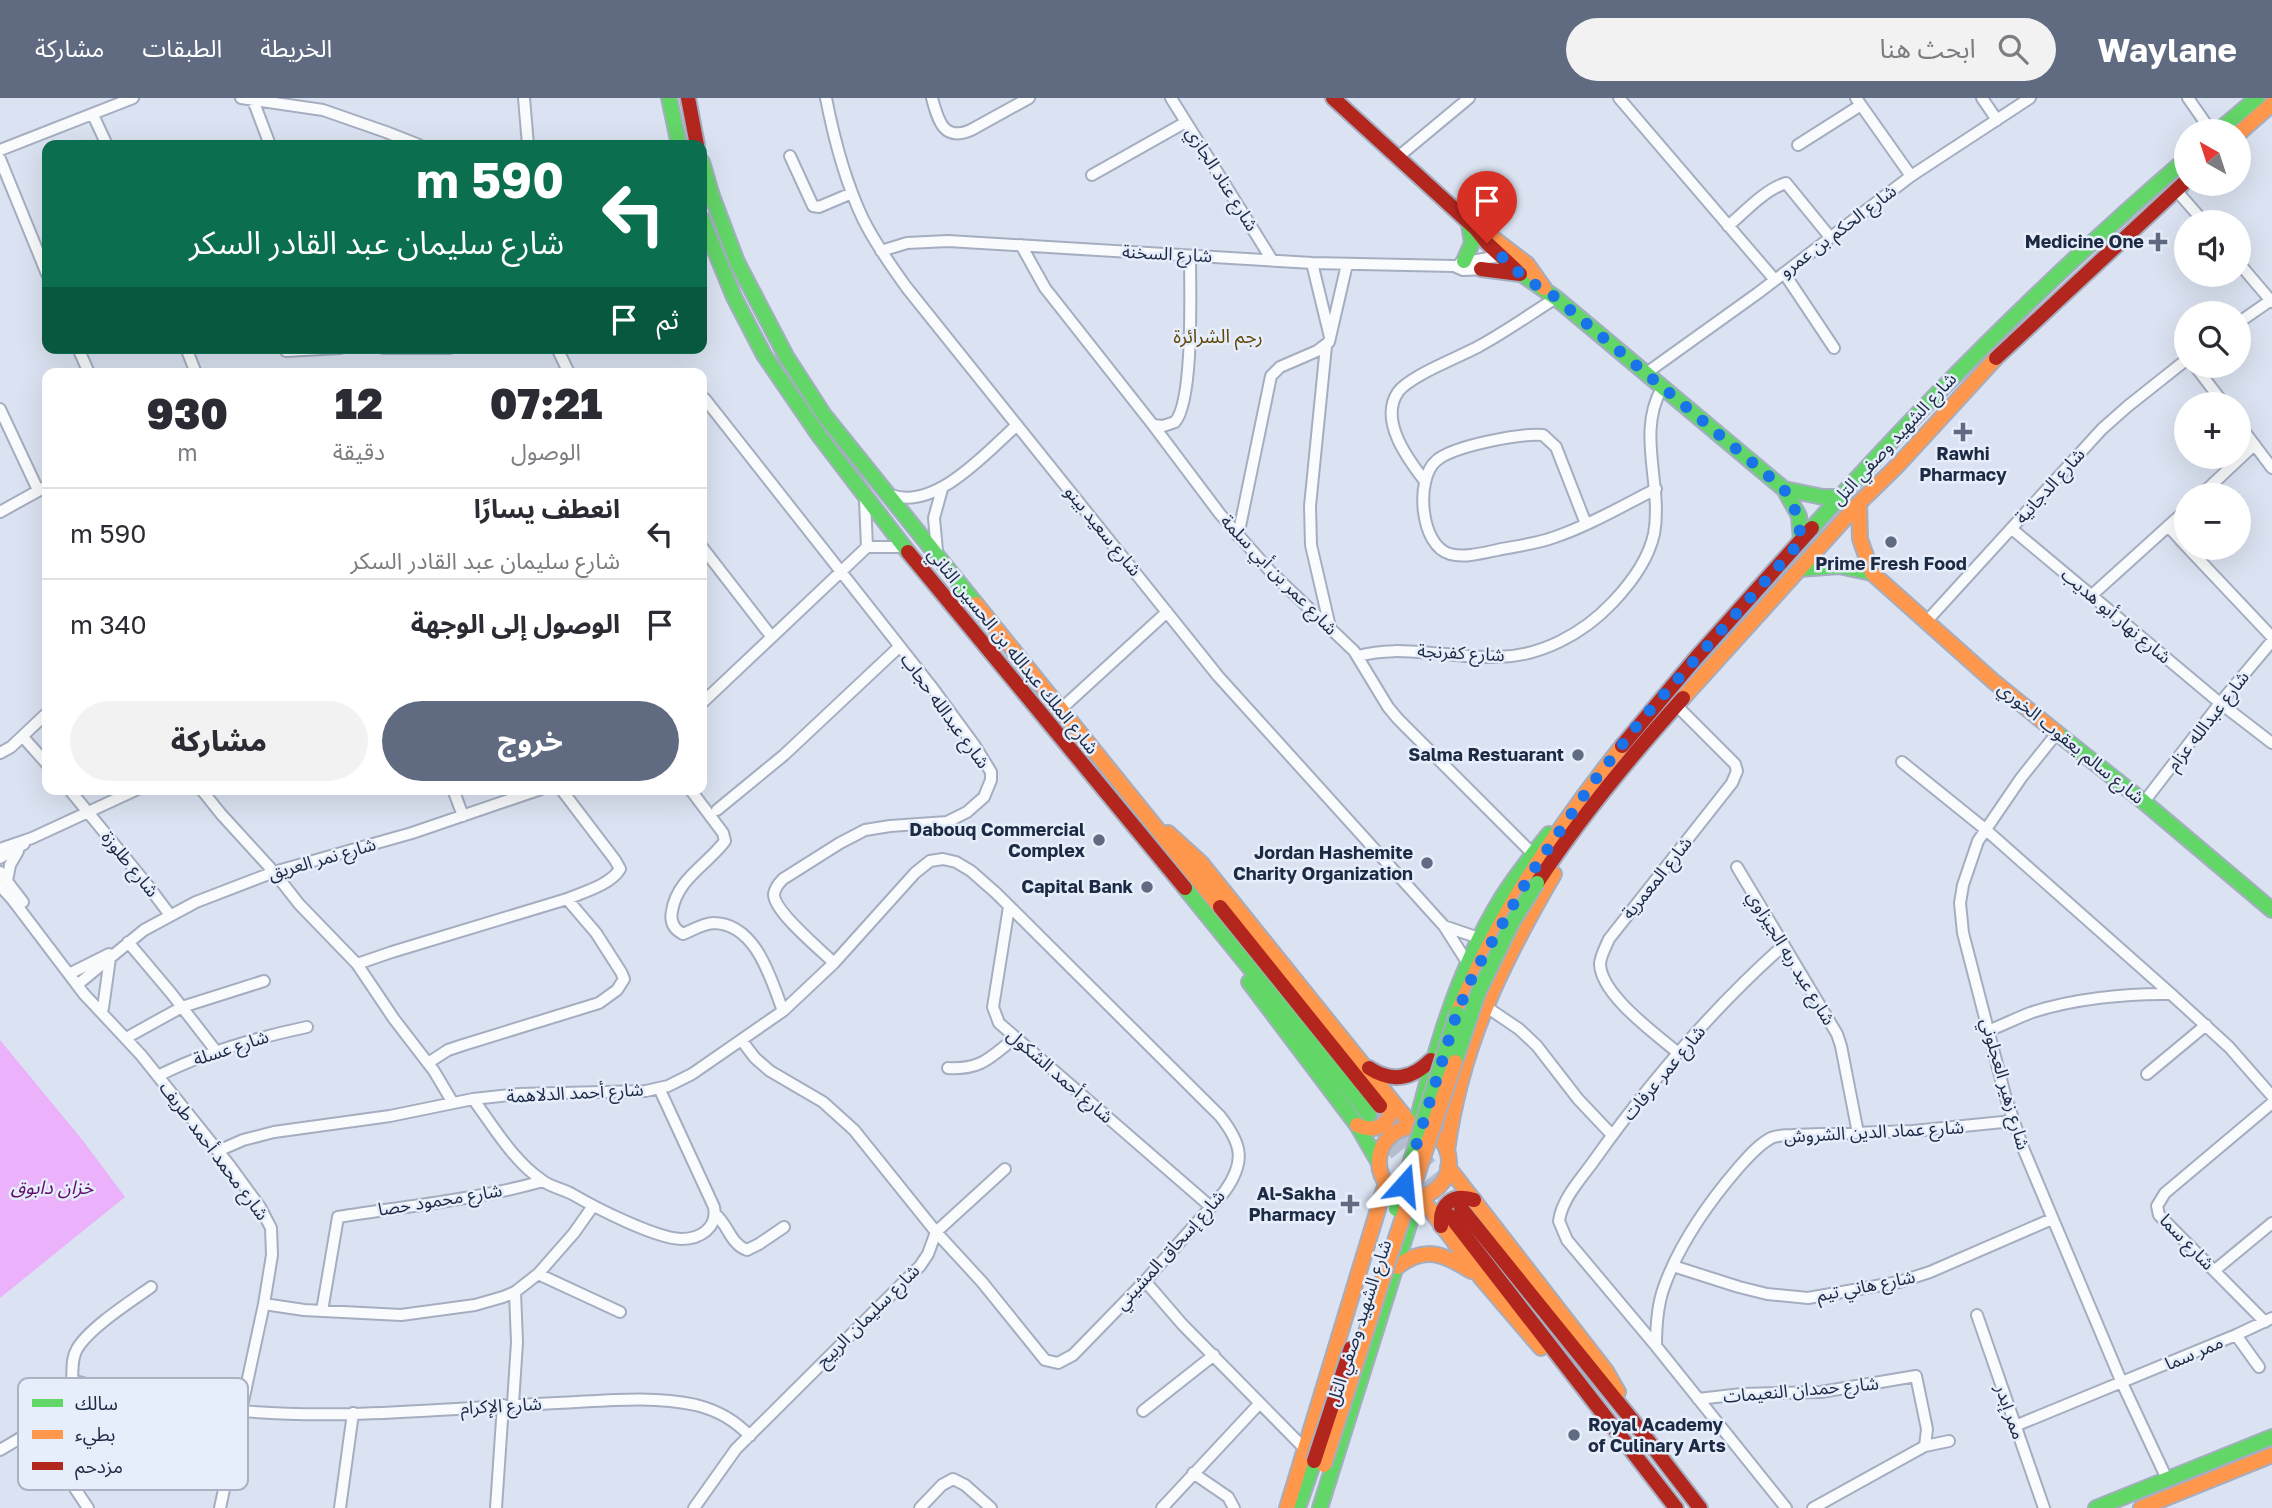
<!DOCTYPE html>
<html lang="ar">
<meta charset="utf-8">
<style>
body{margin:0;font-family:"Golos Text","Noto Sans Arabic",sans-serif;background:#f2f2f3;color:#2b2b33;direction:rtl;height:100vh;display:flex;flex-direction:column;font-size:26px;white-space:nowrap}
*{box-sizing:border-box;margin:0}
p{font-size:23px;color:#7c7c81}
.icon{flex:none;width:38px;height:38px;fill:none;stroke:currentColor;stroke-width:2;stroke-linecap:round;stroke-linejoin:round}
.map{position:relative;flex:1;overflow:hidden;direction:ltr}
.side{position:absolute;left:42px;top:270px;width:665px;height:427px;display:flex;flex-direction:column;background:#fff;border-radius:14px;box-shadow:0 7px 28px #0002;direction:rtl}
.side>*{flex:none}
.guide{position:absolute;left:42px;top:42px;width:665px;height:214px;border-radius:14px;box-shadow:0 7px 28px #0002;direction:rtl;background:#0b6e4f;color:#fff;overflow:hidden}
.needle{width:46px;rotate:321deg}
.buttons{position:absolute;left:2174px;top:21px;display:grid;gap:14px}
.buttons a{display:grid;place-items:center;width:77px;height:77px;border-radius:50%;background:#fff;box-shadow:0 7px 28px #0002;font-size:35px}
.pin{position:absolute;display:grid;place-items:center;width:60px;height:60px;color:#fff;margin:-72px -30px;border-radius:50% 50% 50% 0;rotate:-45deg;box-shadow:0 0 7px #0007}
.pin .icon{rotate:45deg}
.me{position:absolute;width:77px;margin:-38px;rotate:18deg;stroke-linejoin:round;filter:drop-shadow(0 0 5px #0008)}
.turn{display:flex;align-items:center;gap:24px;height:147px;padding:0 28px;font-size:32px}
.turn .icon{width:91px;height:91px;stroke-width:2.5}
.turn b{display:block;font-size:49px;line-height:60px}
.then{display:flex;align-items:center;height:66px;padding:0 28px;background:#0003;gap:14px;font-size:26px}
.eta{display:flex;justify-content:space-evenly;align-items:center;height:119px;text-align:center}
.eta b{font-size:42px;font-weight:800;line-height:49px}
.action{display:flex;gap:14px;margin-top:auto;padding:14px 28px}
.action a{flex:1;height:80px;border-radius:42px;background:#606b81;color:#fff;font-size:28px;font-weight:800;line-height:80px;text-align:center}
.action a+a{background:#f2f2f3;color:#2b2b33}
ul{padding:0;list-style:none}
li{display:flex;align-items:center;gap:21px;height:91px;padding:0 28px;border-top:2px solid #e1e1e2}
li div{flex:1}
li b{display:block;font-size:26px}
li em{font-style:normal}
header{display:flex;align-items:center;gap:42px;box-sizing:border-box;height:98px;padding:0 35px;background:#606b81;color:#fff}
header strong{font-size:33px}
nav{display:flex;gap:38px;margin-inline-start:auto;font-size:24px}
.search{width:490px;height:63px;background:#f2f2f3;display:flex;align-items:center;gap:18px;box-sizing:border-box;padding:0 24px;border-radius:38px;color:#7c7c81;font-size:26px}
.map>svg:first-child{display:block}
</style>
<header>
<strong>Waylane</strong>
<div class="search"><svg class="icon" aria-label="search" viewBox="0 0 24 24"><circle cx="10" cy="10" r="6"/><path d="M15 15l6 6"/></svg>ابحث هنا</div>
<nav><a>الخريطة</a><a>الطبقات</a><a>مشاركة</a></nav>
</header>
<div class="map">
<svg width="2272" height="1410" viewBox="0 0 2272 1410">
<rect width="100%" height="100%" fill="#dbe3f2"/>
<path fill="#ebb1fa" d="M0,942L84,1044L125,1099L0,1200Z"/>
<g fill="none" stroke-linecap="round" stroke-linejoin="round">
<path stroke="#b5becf" stroke-width="19" stroke-dasharray="19 10" stroke-linecap="butt" d="M1380,1008L1461,1110
M1369,1017L1450,1118"/>
<g stroke="#a4aec0" stroke-width="14">
<path id="street" d="M241,0L323,12L386,34L419,47
M524,0L528,47
M826,0C834,41 845,83 863,121C875,145 891,168 907,190L1218,578L1444,828L1467,864
M932,0C938,23 944,44 971,32L1029,0
M1171,0L1272,162
M1619,0L1775,182
M1856,0L1911,78
M1982,0L1997,22
M2188,0L2211,33
M253,2L270,47
M93,17L107,47
M1798,47L1861,7
M0,52L133,0
M790,58L813,108L819,109L852,95
M1398,59L1469,0
M0,61L47,176
M1092,77L1186,24
M2176,92L2204,124
M1728,128C1745,114 1764,92 1786,85L1830,139
M1021,147L1045,190L1153,327L1220,416L1270,473L1354,553L1388,609L1398,621L1532,755
M881,153L907,145L948,143L1312,165L1454,168L1463,172L1488,171
M2238,164L2272,204
M1312,165L1330,239
M1460,165L1500,158L1505,155
M1784,175L1834,250
M2238,225L2271,202
M1326,248L1310,408L1311,447L1330,529
M78,250L89,275
M186,250L196,275
M383,250H450
M557,250L569,275
M286,253L340,250
M2195,268L2224,306
M1645,276L1758,195L1911,78L2030,0
M705,301L931,588L975,648L991,674V682L984,699L967,714L947,724L890,728L865,732L840,745L783,781C779,785 775,790 774,796C773,813 821,852 834,865
M0,311L38,392
M2238,325L2272,370
M1153,327L1163,328L1175,324C1194,302 1190,191 1190,158
M1424,382C1407,360 1379,322 1398,294C1410,277 1463,258 1483,246C1508,232 1532,215 1556,200
M891,397C935,413 986,355 1016,328
M2201,397L2254,347
M865,403L867,449
M0,414L47,388
M1586,426L1556,349L1543,337C1521,335 1452,348 1436,363C1415,381 1420,448 1450,456C1464,460 1483,455 1497,452C1516,448 1536,446 1555,439C1590,427 1622,408 1656,391
M2168,428L2186,448
M2012,431L2220,605L2272,645
M1238,438L1271,278L1280,269L1317,253L1329,244L1347,166
M702,449L771,538
M2188,450L2272,539
M937,453L934,420L942,391
M2092,497L2186,412
M1925,525L2102,331L2128,308L2186,262
M1358,558C1384,551 1406,553 1432,555C1453,556 1475,560 1496,559C1540,559 1583,536 1613,504C1631,485 1648,463 1654,436C1663,387 1636,335 1662,290
M702,605L867,449H903
M1676,607L1735,666L1737,673L1732,685L1609,841C1606,848 1600,859 1600,866C1601,897 1656,936 1678,955
M1061,611L1167,514
M2057,635L2021,680L1978,743L1963,787L1960,805L1963,835L2005,997L2023,1050L2122,1285L2167,1381
M23,639L47,666
M0,655L11,649L47,615
M1902,664L1985,731L2171,896
M69,691L149,789L170,817
M201,691L221,716L274,774L299,806L357,866L394,921L434,973L453,1005
M453,691L463,718
M561,691L615,762L620,771C610,787 584,794 567,801
M690,691L723,735L725,743C707,767 677,781 672,813C670,823 673,831 683,836C693,832 702,826 713,825C756,825 771,881 783,913
M2144,704L2220,605L2272,543
M717,712L784,657L899,549
M0,751L32,740L138,691
M0,760L24,746
M1737,769L1837,936L1841,948L1858,1035
M0,774L23,804
M7,783L10,767L18,753
M0,788L12,801L84,896L141,957L230,1068L260,1109L271,1130L272,1157L264,1206L220,1410
M1009,809L993,909L999,925L1211,1109
M1444,828L1479,840
M128,844L171,895L216,953
M1784,847C1712,911 1649,985 1593,1064C1580,1082 1562,1101 1559,1123L1567,1142L1656,1248L1786,1410
M357,866L392,854L567,801L596,835L621,874L624,881L617,892L599,905L463,947L448,952L428,965
M69,876L109,856
M77,887L144,832L196,804L274,774L412,735L541,691
M1485,908L1519,931L1537,948L1578,1001L1612,1037
M103,910L110,860
M1990,932C2003,927 2017,920 2030,915C2071,901 2128,895 2171,896L2229,949L2272,998
M126,940L182,909L264,883
M948,970C982,972 990,959 1015,940
M2147,976L2206,927
M158,978C205,954 255,940 307,929
M473,1001C494,1029 513,1063 543,1083C551,1089 563,1091 572,1096C596,1110 655,1140 681,1141C690,1141 699,1139 706,1133C713,1127 716,1119 714,1109L659,990
M218,1053L243,1042L274,1034L390,1018L473,1001L519,996L646,993L668,988L692,976L783,913L834,865L915,775L930,763L943,761L956,764L971,773L996,795L1220,1018C1242,1046 1246,1063 1225,1093L1145,1183L1073,1257L1058,1265L1045,1262L982,1184L936,1134L854,1032L823,1004L770,973L755,960L742,943
M715,1116C728,1126 730,1146 747,1152L759,1146L784,1129
M1673,1168L1739,1189L1767,1196L1808,1200L1899,1184L1930,1174L2052,1121
M2215,1172L2272,1125
M538,1176L620,1214
M1145,1183L1182,1226L1305,1351
M264,1206L304,1212L401,1217L475,1207L503,1199L515,1194L538,1176L574,1135L593,1108
M322,1213L338,1119C406,1108 476,1102 543,1083
M1977,1217L2044,1410
M2265,1224L2159,1117L2157,1108L2165,1095L2272,1005
M2236,1237L2259,1269
M1656,1248C1656,1228 1657,1208 1664,1189C1680,1144 1708,1105 1739,1069C1748,1059 1758,1047 1771,1040C1778,1037 1785,1037 1792,1037L1913,1033L2013,1023
M72,1282L175,1312L238,1328
M1698,1301L1742,1296L1821,1294L1916,1278L1927,1331L1925,1348
M513,1306L517,1244L515,1194
M242,1313C346,1322 453,1310 557,1305C603,1303 651,1297 696,1307C719,1313 734,1322 750,1338
M1143,1313L1214,1257
M2015,1328L2236,1237L2272,1220
M35,1330L88,1410
M0,1352C25,1337 62,1319 71,1288C74,1275 70,1263 77,1251C89,1230 130,1204 151,1189
M1193,1375L1228,1399L1234,1410
M340,1410L353,1315
M496,1410L503,1307
M694,1410L736,1351L920,1168L928,1156L936,1134L1005,1071
M920,1410L942,1387L953,1381L965,1387L991,1410
M1162,1410L1259,1306
M1813,1410L1925,1348L1949,1343"/>
</g>
<g stroke="#a4aec0" stroke-width="18">
<path id="fast" d="M669,0L679,47
M2218,33L2257,0
M702,64L712,98L737,164L786,258L824,317L976,506
M702,121L734,199L764,257L818,336L908,454
M1464,163L1472,145L1469,126
M1517,173L1556,200L1784,391L1799,418L1801,443
M1784,391L1823,399H1841
M1812,430C1930,298 2052,176 2186,61
M1800,471L1839,468L1872,475
M2057,635L2144,704L2272,812
M1185,790L1369,1017
M1249,884L1357,1027L1379,1065
M1417,1023C1437,946 1459,870 1501,801C1515,778 1532,757 1549,736
M1298,1410L1314,1363
M1320,1410L1418,1098
M2096,1410L2272,1339"/>
</g>
<g stroke="#a4aec0" stroke-width="18">
<path id="slow" d="M2238,36L2272,6
M1489,137L1527,166L1544,190
M1859,405L1860,441L1872,475L1993,583L2057,635
M976,506L1220,809
M1683,600L1859,405L1898,367L1996,260
M1168,735L1201,765L1413,1029
M1457,915C1467,894 1476,872 1487,851C1524,779 1572,711 1622,648
M1357,1027C1378,1037 1394,1024 1390,1002
M1379 1064a35 35 0 1 1 70 0a35 35 0 1 1-70 0Z
M1447,1053C1461,948 1501,867 1554,776
M1448,1069L1606,1273L1618,1294
M1420,1098L1482,1181L1541,1250
M1397,1169C1425,1147 1444,1156 1471,1173
M1287,1410L1386,1085
M2141,1410L2272,1357"/>
</g>
<g stroke="#a4aec0" stroke-width="18">
<path id="jam" d="M688,0L697,47
M1333,0L1475,130L1487,145L1517,173
M1481,171L1520,176
M1996,260L2186,83
M908,454L1185,790
M1622,648L1696,560L1812,430
M1537,785C1580,719 1631,658 1683,600
M1220,809L1380,1008
M1369,970C1392,985 1412,981 1431,962
M1461,1110L1633,1323L1700,1410
M1450,1118L1676,1410
M1441,1128C1439,1106 1453,1095 1474,1102"/>
</g>
<use href="#street" stroke="#fafbfd" stroke-width="10"/>
<use href="#fast" stroke="#63d668" stroke-width="14"/>
<use href="#slow" stroke="#ff974d" stroke-width="14"/>
<use href="#jam" stroke="#b3261e" stroke-width="14"/>
<g stroke="#a4aec0" stroke-width="18" stroke-linecap="butt">
<path id="fast-bridge" d="M1455,964L1478,895L1513,823L1537,785
M1396,1111L1457,915"/>
</g>
<g stroke="#a4aec0" stroke-width="18" stroke-linecap="butt">
<path id="slow-bridge" d="M1324,1367L1390,1158L1455,964"/>
</g>
<g stroke="#a4aec0" stroke-width="18" stroke-linecap="butt">
<path id="jam-bridge" d="M1314,1363L1351,1250"/>
</g>
<use href="#fast-bridge" stroke="#63d668" stroke-width="14"/>
<use href="#slow-bridge" stroke="#ff974d" stroke-width="14"/>
<use href="#jam-bridge" stroke="#b3261e" stroke-width="14"/>
</g>
<g fill="none" stroke-linecap="round" stroke-linejoin="round">
<path stroke="#1a73e8" stroke-width="12" stroke-dasharray="0 21.6" d="M1404,1087L1457,915L1474,875L1532,774L1591,687L1643,620L1801,443L1798,418L1784,391L1556,200L1545,191L1529,184L1487,145"/>
</g>
<g fill="#606b81" stroke="#e6edfb" stroke-width="2.5">
<path d="M2154.5 133.5h7v7h7v7h-7v7h-7v-7h-7v-7h7z"/>
<path d="M1959.5 323.5h7v7h7v7h-7v7h-7v-7h-7v-7h7z"/>
<circle cx="1891" cy="444" r="7"/>
<circle cx="1578" cy="657" r="7"/>
<circle cx="1099" cy="742" r="7"/>
<circle cx="1427" cy="765" r="7"/>
<circle cx="1147" cy="789" r="7"/>
<path d="M1346.5 1095.5h7v7h7v7h-7v7h-7v-7h-7v-7h7z"/>
<circle cx="1574" cy="1337" r="7"/>
</g>
<g text-anchor="middle" stroke-width="5" stroke-linejoin="round" paint-order="stroke">
<g font-size="18" fill="#1d2a44" stroke="#e6edfb">
<text transform="translate(1222 81) rotate(58)" y="6">شارع عناد الجازي</text>
<text transform="translate(1838 133) rotate(-37)" y="6">شارع الحكم بن عمرو</text>
<text transform="translate(1167 156) rotate(3)" y="6">شارع السخنة</text>
<text transform="translate(1894 341) rotate(-47)" y="6">شارع الشهيد وصفي التل</text>
<text transform="translate(2050 388) rotate(-48)" y="6">شارع الدجانية</text>
<text transform="translate(1103 433) rotate(51)" y="6">شارع سعيد بينو</text>
<text transform="translate(1279 477) rotate(46)" y="6">شارع عمر بن أبي سلمة</text>
<text transform="translate(2116 518) rotate(40)" y="6">شارع نهار أبو هديب</text>
<text transform="translate(1013 553) rotate(51)" y="6">شارع الملك عبدالله بن الحسين الثاني</text>
<text transform="translate(1461 555) rotate(3)" y="6">شارع كفرنجة</text>
<text transform="translate(945 613) rotate(54)" y="6">شارع عبدالله حجاب</text>
<text transform="translate(2208 623) rotate(-52)" y="6">شارع عبدالله عزام</text>
<text transform="translate(2071 645) rotate(39)" y="6">شارع سالم يعقوب الخوري</text>
<text transform="translate(322 761) rotate(-16)" y="6">شارع نمر العريق</text>
<text transform="translate(130 766) rotate(51)" y="6">شارع طلوزة</text>
<text transform="translate(1657 780) rotate(-51)" y="6">شارع المعمرية</text>
<text transform="translate(1791 860) rotate(59)" y="6">شارع عبد ربه الجيزاوي</text>
<text transform="translate(231 950) rotate(-18)" y="6">شارع عسلة</text>
<text transform="translate(1664 975) rotate(-50)" y="6">شارع عمر عرفات</text>
<text transform="translate(1060 978) rotate(41)" y="6">شارع أحمد الشكول</text>
<text transform="translate(2005 986) rotate(74)" y="6">شارع زهير العجلوني</text>
<text transform="translate(575 995) rotate(-3)" y="6">شارع أحمد الدلاهمة</text>
<text transform="translate(1874 1034) rotate(-3)" y="6">شارع عماد الدين الشروش</text>
<text transform="translate(214 1053) rotate(53)" y="6">شارع محمد أحمد طريف</text>
<text transform="translate(440 1102) rotate(-9)" y="6">شارع محمود حصا</text>
<text transform="translate(2187 1144) rotate(46)" y="6">شارع سما</text>
<text transform="translate(1170 1152) rotate(-48)" y="6">شارع إسحاق المشيني</text>
<text transform="translate(1866 1188) rotate(-11)" y="6">شارع هاني تيم</text>
<text transform="translate(868 1218) rotate(-45)" y="6">شارع سليمان الربيح</text>
<text transform="translate(1359 1225) rotate(-72)" y="6">شارع الشهيد وصفي التل</text>
<text transform="translate(2194 1255) rotate(-23)" y="6">ممر سما</text>
<text transform="translate(1801 1292) rotate(-5)" y="6">شارع حمدان النعيمات</text>
<text transform="translate(501 1308) rotate(-3)" y="6">شارع الإكرام</text>
<text transform="translate(2010 1314) rotate(71)" y="6">ممر إبدر</text>
</g>
<g font-size="18" font-weight="bold" fill="#1d2a44" stroke="#e6edfb" text-anchor="end">
<text x="2144" y="150">Medicine One</text>
<text x="1963" y="362" text-anchor="middle">Rawhi<tspan x="1963" dy="21">Pharmacy</tspan></text>
<text x="1891" y="472" text-anchor="middle">Prime Fresh Food</text>
<text x="1564" y="663">Salma Restuarant</text>
<text x="1085" y="738">Dabouq Commercial<tspan x="1085" dy="21">Complex</tspan></text>
<text x="1413" y="761">Jordan Hashemite<tspan x="1413" dy="21">Charity Organization</tspan></text>
<text x="1133" y="795">Capital Bank</text>
<text x="1336" y="1102">Al-Sakha<tspan x="1336" dy="21">Pharmacy</tspan></text>
<text x="1588" y="1333" text-anchor="start">Royal Academy<tspan x="1588" dy="21">of Culinary Arts</tspan></text>
</g>
<g font-size="19" fill="#61470a" stroke="#e6edfb">
<text x="1218" y="245">رجم الشرائرة</text>
</g>
<g font-size="19" font-style="italic" fill="#600f6a" stroke="#e6edfb">
<text x="52" y="1096">خزان دابوق</text>
</g>
</g>
<rect x="18" y="1280" width="230" height="112" rx="10" fill="#e6edfb" stroke="#aab2c4" stroke-width="2"/>
<rect x="32" y="1301" width="31" height="8" fill="#63d668"/>
<rect x="32" y="1332" width="31" height="9" fill="#ff974d"/>
<rect x="32" y="1364" width="31" height="8" fill="#b3261e"/>
<g font-size="19" fill="#1d2a44">
<text x="75" y="1312">سالك</text>
<text x="75" y="1343">بطيء</text>
<text x="75" y="1375">مزدحم</text>
</g>
</svg>
<div class="buttons">
<a><svg class="needle" viewBox="-14 -14 28 28"><path d="M0-13l5 13h-10z" fill="#e53935"/><path d="M0 13l5-13h-10z" fill="#7c7c81"/></svg></a>
<a><svg class="icon" aria-label="sound" viewBox="0 0 24 24"><path d="M4 9h4l5-4v14l-5-4H4zM17 9q2 3 0 6"/></svg></a>
<a><svg class="icon" aria-label="search" viewBox="0 0 24 24"><circle cx="10" cy="10" r="6"/><path d="M15 15l6 6"/></svg></a>
<a>+</a>
<a>−</a>
</div>
<div class="pin" style="left:1487px;top:145px;background:#d93025"><svg class="icon" aria-label="arrive" viewBox="0 0 24 24"><path d="M6 21V4h12l-3 4 3 4H6"/></svg></div>
<svg class="me" style="left:1404px;top:1087px" viewBox="-20 -20 40 40"><path d="M0-17L14 15 0 8-14 15z" fill="#1a73e8" stroke="#fff" stroke-width="4"/></svg>
<div class="guide">
<div class="turn"><svg class="icon" aria-label="left" viewBox="0 0 24 24"><path d="M17 20v-9H6M10 6l-5 5 5 5"/></svg><div><b>590 m</b>شارع سليمان عبد القادر السكر</div></div>
<div class="then">ثم<svg class="icon" aria-label="arrive" viewBox="0 0 24 24"><path d="M6 21V4h12l-3 4 3 4H6"/></svg></div>
</div>
<section class="side">
<div class="eta">
<div><b>07:21</b><p>الوصول</p></div>
<div><b>12</b><p>دقيقة</p></div>
<div><b>930</b><p>m</p></div>
</div>
<ul>
<li><svg class="icon" aria-label="left" viewBox="0 0 24 24"><path d="M17 20v-9H6M10 6l-5 5 5 5"/></svg><div><b>انعطف يسارًا</b><p>شارع سليمان عبد القادر السكر</p></div><em>590 m</em></li>
<li><svg class="icon" aria-label="arrive" viewBox="0 0 24 24"><path d="M6 21V4h12l-3 4 3 4H6"/></svg><div><b>الوصول إلى الوجهة</b></div><em>340 m</em></li>
</ul>
<div class="action"><a>خروج</a><a>مشاركة</a></div>
</section>
</div>
